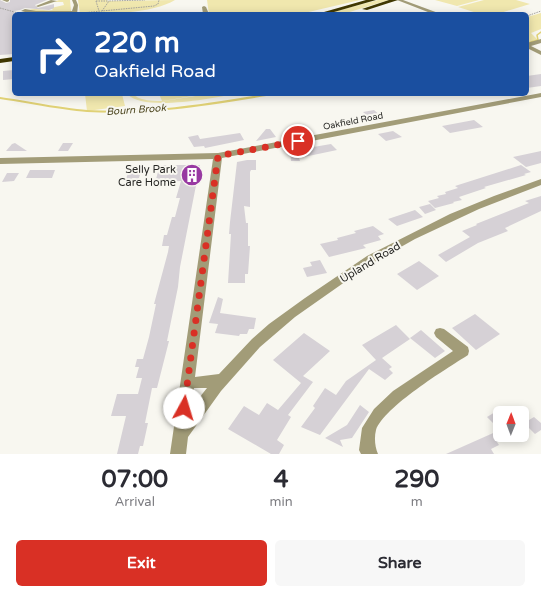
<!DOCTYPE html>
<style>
body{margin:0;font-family:"Varela Round",sans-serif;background:#f7f7f7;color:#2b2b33;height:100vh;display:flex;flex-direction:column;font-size:15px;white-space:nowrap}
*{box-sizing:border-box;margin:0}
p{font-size:13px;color:#7c7c81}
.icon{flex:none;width:22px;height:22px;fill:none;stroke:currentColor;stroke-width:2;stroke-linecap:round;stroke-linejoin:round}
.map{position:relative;height:454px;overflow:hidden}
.sheet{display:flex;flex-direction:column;background:#fff;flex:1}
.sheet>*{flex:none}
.hud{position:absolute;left:12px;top:12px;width:517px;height:84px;border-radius:6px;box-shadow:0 2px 10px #0003;background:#1a4fa0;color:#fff;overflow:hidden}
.needle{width:26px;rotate:1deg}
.buttons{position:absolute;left:493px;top:406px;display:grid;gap:8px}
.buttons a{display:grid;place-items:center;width:36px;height:36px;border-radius:6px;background:#fff;box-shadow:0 2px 10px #0003;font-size:20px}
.pin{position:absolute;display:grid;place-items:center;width:34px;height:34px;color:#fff;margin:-17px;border:2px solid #fff;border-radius:50%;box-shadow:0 1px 4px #0007}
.me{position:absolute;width:44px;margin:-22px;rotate:6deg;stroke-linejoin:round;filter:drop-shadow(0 0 3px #0008)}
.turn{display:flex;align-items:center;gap:14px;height:84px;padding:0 16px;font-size:18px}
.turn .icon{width:52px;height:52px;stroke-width:2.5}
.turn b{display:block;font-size:28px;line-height:34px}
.eta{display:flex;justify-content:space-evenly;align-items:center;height:68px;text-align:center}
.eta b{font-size:24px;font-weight:700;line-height:28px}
.action{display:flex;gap:8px;margin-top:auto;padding:8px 16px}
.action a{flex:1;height:46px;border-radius:6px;background:#d93025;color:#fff;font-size:16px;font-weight:700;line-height:46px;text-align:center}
.action a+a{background:#f7f7f7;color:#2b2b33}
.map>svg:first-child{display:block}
</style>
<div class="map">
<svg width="541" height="454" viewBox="0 0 541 454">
<rect width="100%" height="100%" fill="#f8f7f0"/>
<path fill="#f0e7ae" d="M59,0H70L71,11L33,12L29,10C37,7 45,12 53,10L51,8L64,5L63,2H54Z
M78,0H108L107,1L175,0C152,14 106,14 80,14Z
M207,0H360L300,14H209Z
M378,0H389L343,14H325Z
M435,0H479L457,6Z
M484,0H516L530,4L497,14H480L458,7Z
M541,13V29L531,33L538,40L527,42V17Z
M85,94H122L125,106L87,111Z
M127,94C135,94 135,97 142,99C149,101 156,101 162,101L159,94H204L163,101H164L208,94H235C212,98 144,112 127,94Z"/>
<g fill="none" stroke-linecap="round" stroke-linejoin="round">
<path stroke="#e0d175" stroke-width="1.5" d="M527,43L538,40L537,35L541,32"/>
<path stroke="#e0d175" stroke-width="2" d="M0,98C29,102 58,109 87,111C149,115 211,104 272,94"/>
</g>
<path fill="#d6d1d6" d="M0,0L6,3L10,2V0H47L35,5L38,8L54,4V8L49,10L25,8L20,10L14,11V54L0,55Z
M14,70V79L3,80V71Z
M541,74V86L527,88V76Z
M374,110L382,117L371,119L363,112Z
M474,120L483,127L450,133L442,126Z
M266,129H270L276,137L256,141Z
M393,131L402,137L386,141L378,134Z
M240,133L244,140L205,148L204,146L194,147L188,137L198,135L200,139Z
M15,143L27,151H6L12,144Z
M63,143H73L68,151H58Z
M331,144L337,150L299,158L300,161H291L290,151Z
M541,151V163L526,167L513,157Z
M247,160H256V170H251L250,172V207L244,206L246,223H248V246H250L248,274H245V283H228L231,234H229L230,222L237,162Z
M143,165L138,181H125L131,166Z
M160,165H200L180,267L178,287L167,341H169L157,388H152L145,423H148L143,446H140L138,454H117L126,416H111L117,394H138L142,378H136L139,367H135L137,359H143L149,337L156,304H154L168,252L169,246H162L164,235H167L172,217H175L180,198H176L181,181L164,182V179H156Z
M521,165L531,172L524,174L526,175L484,187L486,188L459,197L462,200L453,202L454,203L435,208L428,201L439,198L437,196L446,194L445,192L458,188L455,186Z
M30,170H55L52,178H26Z
M7,173H19L14,181L2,182Z
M541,196V211L505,228L508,231L478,243L446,262L438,255L470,237L462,231L477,225L476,224L529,203L525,201Z
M430,204L436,210L425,214L419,207Z
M415,210L423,217L397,226L388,219Z
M373,226L384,234L378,236L381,240L363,245L366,248L329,257L320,244L338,240L337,238L356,233L354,231Z
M320,260L327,273L307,277L303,268L312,266L310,262Z
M419,261L439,276L417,290L397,274Z
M218,297L223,299L220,313L256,318L254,329H249L247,334H240L239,336L215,333L218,324L209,323Z
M475,314L500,334L476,350L452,328Z
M396,325L410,339L382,358L392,367L389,369L393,373L385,380L369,369L320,435L301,427L315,408L313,406L325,388L336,395L346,381L376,360L362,345Z
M421,330L445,351L435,358L410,338Z
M304,333L330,351L303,376L313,382L288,415L291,417L277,440L284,445L279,454H271L228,429L244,406L259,415L267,403L278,410L301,383L273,360Z
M360,405L369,412L352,438L340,440L343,447L325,438L347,425Z
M500,409V430L487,417Z
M534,417L541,423V430L535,434L524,423Z
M500,430V440L497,442L499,445L491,449L494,454H446Z"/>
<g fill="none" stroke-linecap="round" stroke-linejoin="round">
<path stroke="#a2a19c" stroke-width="1" stroke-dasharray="1.5 1" stroke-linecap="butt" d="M96,1H109
M96,1L99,11
M0,8L18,13
M102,11L109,1L145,0
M81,13L154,6L158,4L159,0
M527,16L541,11"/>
<path fill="#a29c78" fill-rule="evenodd" d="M2,0H9V1L7,2Z
M51,0L57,1L38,7L36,6Z
M72,0H76L78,5L77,14H33L21,11L25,9L36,11H72L74,5Z
M397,0H403L441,14H433Z
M204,6L206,7L209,14H203L202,7Z
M541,39V43L531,46L541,51V55L527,48V43Z
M541,93V97L222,158L195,377L219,374L252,339L269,324L305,298L367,256L450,214L494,196L541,179V185L479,209L415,239L369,265L295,317L260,347L221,391L188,437L186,454H170L213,159L0,164V158L218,153ZM194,388H207L191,408Z
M440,328L444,329L468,347L469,351L468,355C446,369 384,407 376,430C374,438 375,447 378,454H361L359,450L362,428L374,409L393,391L453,351L436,337L434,333L436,329Z"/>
<path fill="#403802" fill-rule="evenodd" d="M366,0H376L327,14H317Z
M389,0H398L367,10L362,9Z
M14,57V61L0,63V59Z"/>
</g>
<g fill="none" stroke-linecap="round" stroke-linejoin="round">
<path stroke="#d93025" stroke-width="7" stroke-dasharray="0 12.6" d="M184,408L218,156L298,141"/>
</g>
<defs>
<g id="building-disc" transform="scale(1.15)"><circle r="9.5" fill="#9839a2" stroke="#f8f7f0"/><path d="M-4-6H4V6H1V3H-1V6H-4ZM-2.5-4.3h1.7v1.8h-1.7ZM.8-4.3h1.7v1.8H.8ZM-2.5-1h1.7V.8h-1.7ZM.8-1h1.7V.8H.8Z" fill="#fff"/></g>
</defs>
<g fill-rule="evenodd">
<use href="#building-disc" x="192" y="175"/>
</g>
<g text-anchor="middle" stroke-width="4" stroke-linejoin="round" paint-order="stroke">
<g font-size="9" fill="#292926" stroke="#f8f7f0">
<text transform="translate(353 121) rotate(-11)" y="3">Oakfield Road</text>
</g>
<g font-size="10" font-style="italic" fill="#4a431c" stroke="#f8f7f0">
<text transform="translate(136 109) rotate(-4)" y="4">Bourn Brook</text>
</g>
<g font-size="11" fill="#292926" stroke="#f8f7f0" text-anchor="end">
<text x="176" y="173">Selly Park<tspan x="176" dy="13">Care Home</tspan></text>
</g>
<g font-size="11" fill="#292926" stroke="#f8f7f0">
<text transform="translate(370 262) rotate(-31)" y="4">Upland Road</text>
</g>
</g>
</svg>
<div class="buttons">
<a><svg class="needle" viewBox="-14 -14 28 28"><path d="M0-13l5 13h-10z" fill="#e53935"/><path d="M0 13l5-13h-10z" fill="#7c7c81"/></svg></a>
</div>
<div class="pin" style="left:298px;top:141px;background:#d93025"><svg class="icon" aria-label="arrive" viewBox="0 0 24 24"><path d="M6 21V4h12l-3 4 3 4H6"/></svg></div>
<svg class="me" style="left:184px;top:408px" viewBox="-20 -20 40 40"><circle r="19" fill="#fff"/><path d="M0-13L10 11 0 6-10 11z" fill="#d93025"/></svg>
<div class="hud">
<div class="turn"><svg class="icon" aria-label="right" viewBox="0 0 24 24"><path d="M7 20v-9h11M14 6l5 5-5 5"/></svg><div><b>220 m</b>Oakfield Road</div></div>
</div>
</div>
<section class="sheet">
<div class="eta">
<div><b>07:00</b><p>Arrival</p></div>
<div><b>4</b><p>min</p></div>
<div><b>290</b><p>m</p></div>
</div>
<div class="action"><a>Exit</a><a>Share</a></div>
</section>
